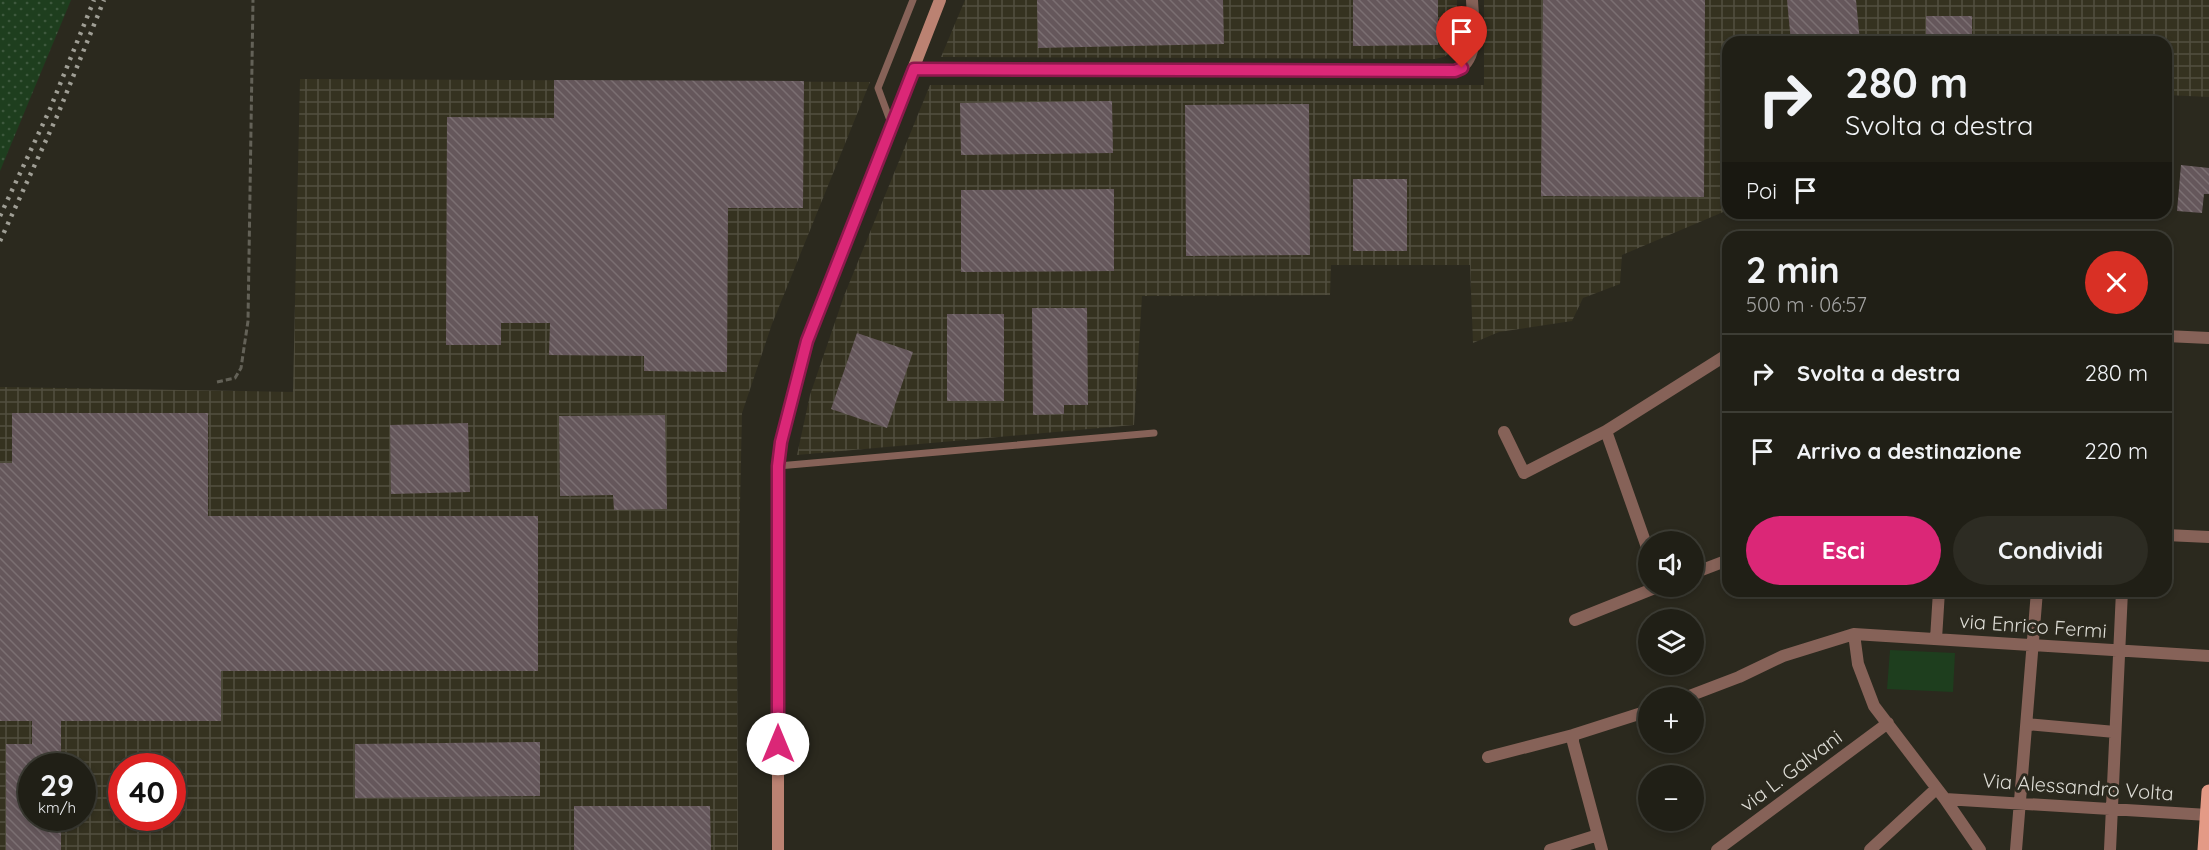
<!DOCTYPE html>
<html lang="it">
<meta charset="utf-8">
<style>
body{margin:0;font-family:Quicksand,sans-serif;background:#2d2c23;color:#f1f3f6;height:100vh;display:flex;flex-direction:column;font-size:22px;white-space:nowrap}
*{box-sizing:border-box;margin:0}
p{font-size:20px;color:#a2a2a1}
.icon{flex:none;width:33px;height:33px;fill:none;stroke:currentColor;stroke-width:2;stroke-linecap:round;stroke-linejoin:round}
.map{position:relative;flex:1;overflow:hidden}
.panel{position:absolute;left:1722px;top:231px;width:450px;height:366px;display:flex;flex-direction:column;background:#201f16;border-radius:18px;box-shadow:0 3px 9px #0003,0 0 0 2px #3d3d35}
.panel>*{flex:none}
.guide{position:absolute;left:1722px;top:36px;width:450px;height:183px;border-radius:18px;box-shadow:0 3px 9px #0003,0 0 0 2px #3d3d35;background:#201f16;color:#f1f3f6;overflow:hidden}
.fabs{position:absolute;left:1638px;top:531px;display:grid;gap:12px}
.fabs a{display:grid;place-items:center;width:66px;height:66px;border-radius:50%;background:#201f16;box-shadow:0 3px 9px #0003,0 0 0 2px #3d3d35;font-size:30px}
.speed{position:absolute;left:18px;top:753px;display:flex;gap:12px;font-size:30px;font-weight:700;text-align:center}
.speed>*{display:grid;place-content:center;width:78px;height:78px;border-radius:50%;background:#201f16;box-shadow:0 3px 9px #0003,0 0 0 2px #3d3d35;line-height:1}
.speed small{font-size:15px;font-weight:400}
.speed .limit{border:9px solid #d22;background:#fff;color:#111}
.pin{position:absolute;display:grid;place-items:center;width:51px;height:51px;color:#fff;margin:-62px -26px;border-radius:50% 50% 50% 0;rotate:-45deg;box-shadow:0 0 6px #0007}
.pin .icon{rotate:45deg}
.me{position:absolute;width:66px;margin:-33px;rotate:0deg;stroke-linejoin:round;filter:drop-shadow(0 0 4px #0008)}
.turn{display:flex;align-items:center;gap:21px;height:126px;padding:0 24px;font-size:27px}
.turn .icon{width:78px;height:78px;stroke-width:2.5}
.turn b{display:block;font-size:42px;line-height:51px}
.then{display:flex;align-items:center;height:57px;padding:0 24px;background:#0003;gap:12px;font-size:22px}
.round{display:grid;place-items:center;flex:none;width:63px;height:63px;border-radius:32px;background:#2d2c23}
.headline{display:flex;align-items:center;justify-content:space-between;height:102px;padding:0 24px}
h1{font-size:36px;font-weight:700;line-height:45px}
.cta{display:flex;gap:12px;margin-top:auto;padding:12px 24px}
.cta a{flex:1;height:69px;border-radius:36px;background:#db2777;color:#fff;font-size:24px;font-weight:700;line-height:69px;text-align:center}
.cta a+a{background:#2d2c23;color:#f1f3f6}
ul{padding:0;list-style:none}
li{display:flex;align-items:center;gap:18px;height:78px;padding:0 24px;border-top:2px solid #3d3d35}
li div{flex:1}
li b{display:block;font-size:22px}
li em{font-style:normal}
.map>svg:first-child{display:block}
</style>
<div class="map">
<svg width="2209" height="850" viewBox="0 0 2209 850">
<defs>
<pattern id="industrial-grid" width="8" height="8" patternUnits="userSpaceOnUse" patternTransform="scale(1.5)"><rect width="8" height="8" fill="#353220"/><path d="M0 4h8M4 0v8" fill="none" stroke="#524f40"/></pattern>
<pattern id="grass-dots" width="8" height="8" patternUnits="userSpaceOnUse" patternTransform="scale(1.5)"><rect width="8" height="8" fill="#1e3e1e"/><path d="M2 2h.1M6 6h.1" fill="none" stroke="#3e593e" stroke-width="1.8" stroke-linecap="round"/></pattern>
<pattern id="building-back-hatch" width="6" height="6" patternUnits="userSpaceOnUse" patternTransform="scale(1.5)"><rect width="6" height="6" fill="#65575b"/><path d="M-1 5l2 2M0 0l6 6M5-1l2 2" fill="none" stroke="#7b6f72"/></pattern>
</defs>
<rect width="100%" height="100%" fill="#2b291e"/>
<path fill="url(#industrial-grid)" fill-rule="evenodd" d="M965,0H1457L1456,49L1444,57L1435,59L941,57Z
M1484,0H2209V97L2166,95V42H1728V210L1622,255L1620,284L1583,298L1572,321L1499,332L1473,343L1470,265H1331L1330,295L1142,296L1134,425L797,455L810,395L844,296L930,85H1484Z
M300,79L870,82L772,324L742,413L737,642L738,850H0V387L293,392ZM32,766H82V818H32ZM122,766H172V818H122Z"/>
<path fill="url(#grass-dots)" d="M0,0H71L0,171Z"/>
<path fill="#1e3e1e" d="M1890,650L1955,653L1953,692L1887,689Z"/>
<path fill="url(#building-back-hatch)" d="M1037,0H1223L1224,44L1038,48Z
M1353,0H1438V45L1353,46Z
M1543,0H1705L1704,197L1541,196Z
M1787,0H1856L1860,42H1791Z
M1926,16H1972V42H1926Z
M554,80L804,81L803,208H728L727,372L644,371V356L549,355L550,323H501V345H446L447,117L554,118Z
M1112,101L1113,153L961,155L960,103Z
M1309,104L1310,255L1186,256L1185,105Z
M2181,165L2209,168V194H2204L2202,213L2177,211Z
M1353,179H1407V251H1353Z
M1114,189V271L961,272V190Z
M1032,308H1087L1088,405H1064V414L1033,415Z
M947,314H1004V401H947Z
M857,333L913,352L887,428L831,409Z
M12,413H208V516H538V671H221V721H61V766H32V818H61V850H6V744H32V721H0V463H12Z
M665,415L667,509L614,510L613,495L560,496L559,416Z
M468,423L470,492L391,494L390,425Z
M540,742V796L355,798V744Z
M574,806H710L711,850H574Z"/>
<g fill="none" stroke-linecap="round" stroke-linejoin="round">
<path stroke="#636157" stroke-width="3" stroke-dasharray="6 3" stroke-linecap="butt" d="M217,382L235,378L241,368L248,321L253,0"/>
<path stroke="#866258" stroke-width="7" d="M891,123L878,88L913,0
M778,466L1154,433"/>
<path stroke="#866258" stroke-width="12" d="M914,69L1455,71C1481,60 1473,24 1472,0
M2166,336L2209,338
M1504,432L1524,473L1606,431
M2166,535L2209,537
M1648,550L1606,431L1728,354
M1694,573L1728,560
M1575,620L1660,586
M1854,634L1858,664L1874,706L1945,799L1980,850
M1936,639L1939,591
M1684,698L1739,677L1783,656L1854,634L2209,656
M2027,724L2115,732
M1573,735V742L1602,850
M1488,757L1573,735L1648,711
M1945,799L2208,815
M1550,850L1598,835
M1717,850L1888,723
M1870,850L1936,789
M2016,850L2037,591
M2110,850L2122,591"/>
<path stroke="#bb8272" stroke-width="12" d="M778,850V466L781,442L807,341L940,0"/>
<path stroke="#e49a86" stroke-width="15" d="M2205,850L2209,792"/>
<path stroke="#9f9e95" stroke-width="4.5" stroke-dasharray="3 6" stroke-linecap="butt" d="M0,216L50,109L94,0
M0,241L58,114L104,0"/>
</g>
<g fill="none" stroke-linecap="round" stroke-linejoin="round">
<g stroke="#8e194d" stroke-width="15">
<path id="route" d="M778,744V466L781,442L807,341L914,69L1455,71L1462,68"/>
</g>
<use href="#route" stroke="#db2777" stroke-width="10"/>
</g>
<g text-anchor="middle" stroke-width="6" stroke-linejoin="round" paint-order="stroke">
<g font-size="20" fill="#dddcd5" stroke="#2b291e">
<text transform="translate(2033 626) rotate(4)" y="7">via Enrico Fermi</text>
<text transform="translate(1791 771) rotate(-37)" y="7">via L. Galvani</text>
<text transform="translate(2078 787) rotate(4)" y="7">Via Alessandro Volta</text>
</g>
</g>
</svg>
<div class="fabs">
<a><svg class="icon" aria-label="sound" viewBox="0 0 24 24"><path d="M4 9h4l5-4v14l-5-4H4zM17 9q2 3 0 6"/></svg></a>
<a><svg class="icon" aria-label="layers" viewBox="0 0 24 24"><path d="M12 4l9 5-9 5-9-5zM3 14l9 5 9-5"/></svg></a>
<a>+</a>
<a>−</a>
</div>
<div class="speed"><div>29<small>km/h</small></div><div class="limit">40</div></div>
<div class="pin" style="left:1462px;top:68px;background:#d93025"><svg class="icon" aria-label="arrive" viewBox="0 0 24 24"><path d="M6 21V4h12l-3 4 3 4H6"/></svg></div>
<svg class="me" style="left:778px;top:744px" viewBox="-20 -20 40 40"><circle r="19" fill="#fff"/><path d="M0-13L10 11 0 6-10 11z" fill="#db2777"/></svg>
<div class="guide">
<div class="turn"><svg class="icon" aria-label="right" viewBox="0 0 24 24"><path d="M7 20v-9h11M14 6l5 5-5 5"/></svg><div><b>280 m</b>Svolta a destra</div></div>
<div class="then">Poi<svg class="icon" aria-label="arrive" viewBox="0 0 24 24"><path d="M6 21V4h12l-3 4 3 4H6"/></svg></div>
</div>
<section class="panel">
<div class="headline"><div><h1>2 min</h1><p>500 m · 06:57</p></div><a class="round" style="background:#d93025;color:#fff"><svg class="icon" aria-label="close" viewBox="0 0 24 24"><path d="M6 6l12 12M18 6L6 18"/></svg></a></div>
<ul>
<li><svg class="icon" aria-label="right" viewBox="0 0 24 24"><path d="M7 20v-9h11M14 6l5 5-5 5"/></svg><div><b>Svolta a destra</b></div><em>280 m</em></li>
<li><svg class="icon" aria-label="arrive" viewBox="0 0 24 24"><path d="M6 21V4h12l-3 4 3 4H6"/></svg><div><b>Arrivo a destinazione</b></div><em>220 m</em></li>
</ul>
<div class="cta"><a>Esci</a><a>Condividi</a></div>
</section>
</div>
